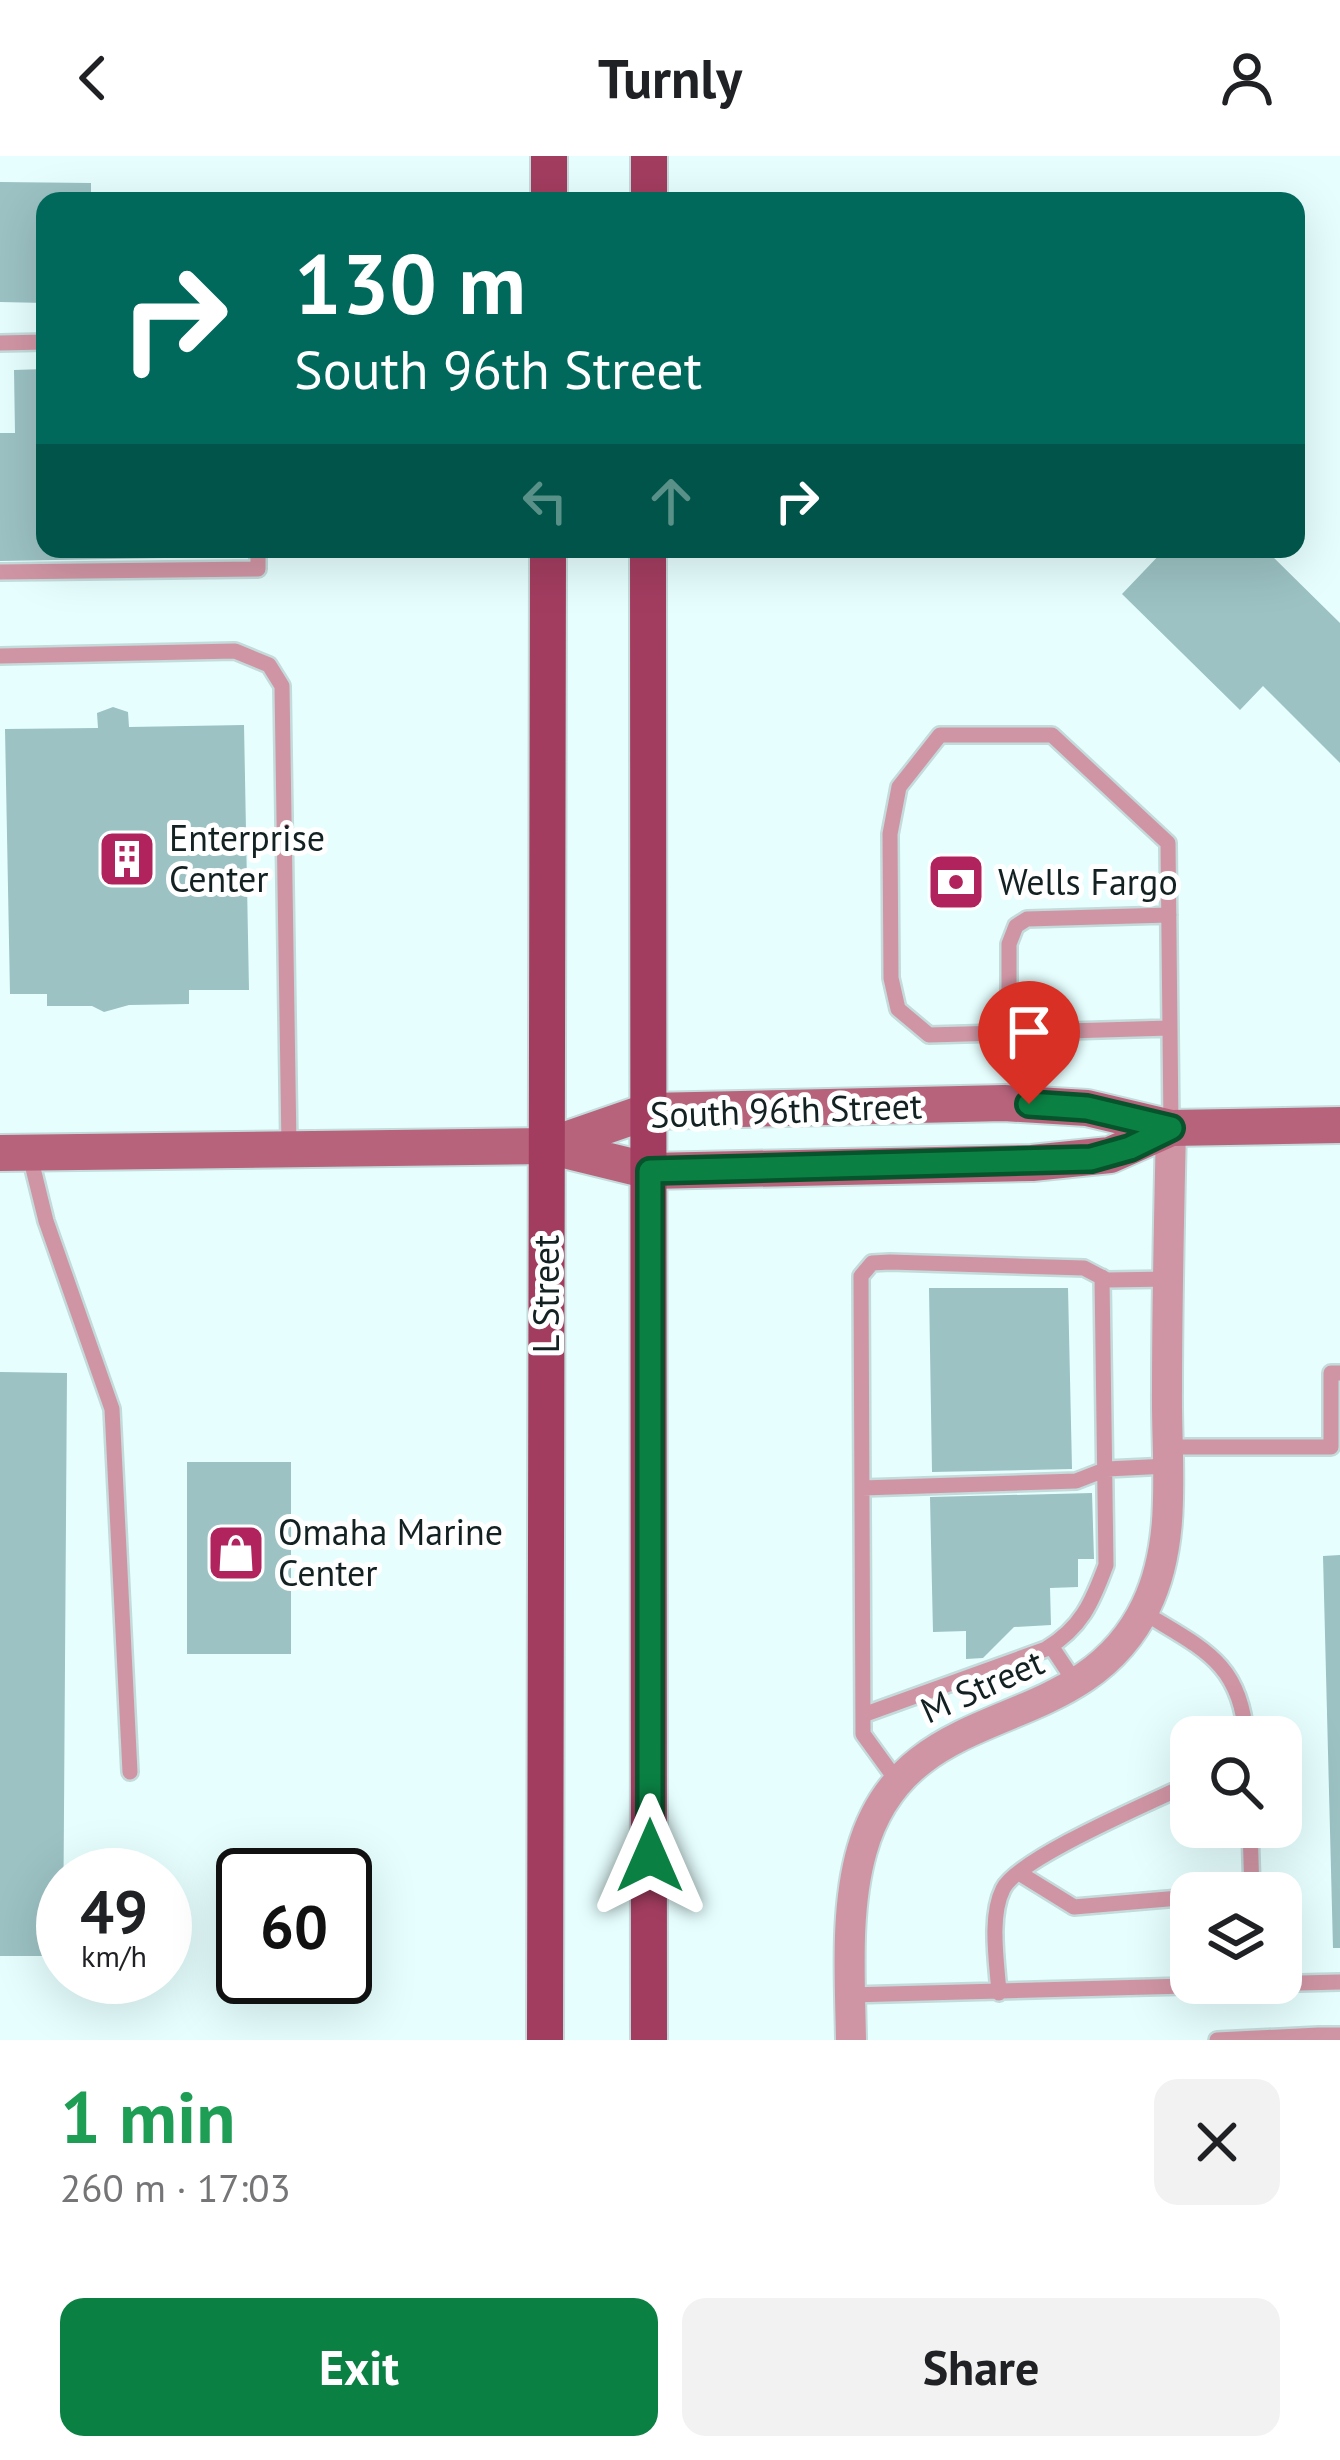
<!DOCTYPE html>
<meta charset="utf-8">
<style>
body{margin:0;font-family:"PT Sans",sans-serif;background:#f2f2f2;color:#202124;height:100vh;display:flex;flex-direction:column;font-size:45px;white-space:nowrap}
*{box-sizing:border-box;margin:0}
p{font-size:39px;color:#757577}
.icon{flex:none;width:66px;height:66px;fill:none;stroke:currentColor;stroke-width:2;stroke-linecap:round;stroke-linejoin:round}
.map{position:relative;height:1884px;overflow:hidden}
.side{display:flex;flex-direction:column;background:#fff;flex:1}
.side>*{flex:none}
.top-card{position:absolute;left:36px;top:36px;width:1269px;height:366px;border-radius:24px;box-shadow:0 12px 48px #0002;background:#00695c;color:#fff;overflow:hidden}
.tools{position:absolute;left:1170px;top:1560px;display:grid;gap:24px}
.tools a{display:grid;place-items:center;width:132px;height:132px;border-radius:24px;background:#fff;box-shadow:0 12px 48px #0002;font-size:60px}
.speed{position:absolute;left:36px;top:1692px;display:flex;gap:24px;font-size:60px;font-weight:700;text-align:center}
.speed>*{display:grid;place-content:center;width:156px;height:156px;border-radius:50%;background:#fff;box-shadow:0 12px 48px #0002;line-height:1}
.speed small{font-size:30px;font-weight:400}
.speed .limit{border:6px solid #111;border-radius:18px;background:#fff;color:#111}
.pin{position:absolute;display:grid;place-items:center;width:102px;height:102px;color:#fff;margin:-123px -51px;border-radius:50% 50% 50% 0;rotate:-45deg;box-shadow:0 0 12px #0007}
.pin .icon{rotate:45deg}
.me{position:absolute;width:132px;margin:-66px;rotate:0deg;stroke-linejoin:round;filter:drop-shadow(0 0 9px #0008)}
.turn{display:flex;align-items:center;gap:42px;height:252px;padding:0 60px;font-size:54px}
.turn .icon{width:156px;height:156px;stroke-width:2.5}
.turn b{display:block;font-size:84px;line-height:102px}
.lanes{display:flex;align-items:center;height:114px;padding:0 60px;background:#0003;justify-content:center;gap:60px;direction:ltr}
.lanes .off{opacity:.35}
.round{display:grid;place-items:center;flex:none;width:126px;height:126px;border-radius:24px;background:#f2f2f2}
.summary{display:flex;align-items:center;justify-content:space-between;height:204px;padding:0 60px}
h1{font-size:72px;font-weight:700;line-height:90px;color:#1e9e55}
.button{display:flex;gap:24px;margin-top:auto;padding:24px 60px}
.button a{flex:1;height:138px;border-radius:24px;background:#0b8043;color:#fff;font-size:48px;font-weight:700;line-height:138px;text-align:center}
.button a+a{background:#f2f2f2;color:#202124}
header{display:flex;justify-content:space-between;align-items:center;height:156px;padding:0 60px;background:#fff;font-size:54px;font-weight:700}
.map>svg:first-child{display:block}
</style>
<header><svg class="icon" aria-label="back" viewBox="0 0 24 24"><path d="M15 5l-7 7 7 7"/></svg>Turnly<svg class="icon" aria-label="person" viewBox="0 0 24 24"><circle cx="12" cy="8" r="4"/><path d="M4 21q1-7 8-7t8 7"/></svg></header>
<div class="map">
<svg width="1340" height="1884" viewBox="0 0 1340 1884">
<rect width="100%" height="100%" fill="#e6fefe"/>
<path fill="#9cc2c3" d="M0,26L91,27V45H45V147L0,146Z
M45,213V393H219V401L0,405V277H15L14,214Z
M1165,393H1265L1340,467V607L1263,530L1240,554L1122,438Z
M113,551L128,556L129,571L244,569L249,834H189V848L129,849L104,856L92,850H47V838H10L5,573L98,572L97,557Z
M929,1132H1068L1072,1313L932,1316Z
M0,1216L67,1217L63,1800H0Z
M187,1306H291V1498H187Z
M1092,1337L1094,1403H1078V1431L1050,1432L1051,1469L1014,1471L983,1502L966,1503V1475L933,1476L930,1341Z
M1340,1399V1792H1333L1323,1400Z"/>
<g fill="none" stroke-linecap="round" stroke-linejoin="round">
<g stroke="#c4dbdb" stroke-width="20">
<path id="lane" d="M0,187L45,186
M0,416L258,413V393
M0,500L235,495L269,509L282,530L289,991
M1170,872L929,879L898,853L891,822L890,678L899,631L940,579H1052L1168,687L1171,969
M1009,877V788L1016,770L1027,763L1169,759
M30,1000L46,1065L112,1253L130,1616
M1166,1291H1331V1217H1340
M862,1332L1076,1325L1107,1313L1168,1310
M1143,1456C1201,1492 1241,1506 1246,1581
M1051,1490L1077,1529
M863,1559L1046,1493C1081,1472 1092,1447 1106,1409L1102,1121
M897,1625L863,1578L861,1120L872,1107L890,1106L1084,1112L1107,1124L1170,1123
M1250,1671L1252,1737
M1019,1717L1074,1751L1191,1741
M999,1837C997,1807 989,1761 1003,1733C1018,1702 1154,1645 1191,1627
M850,1839L1340,1826
M1217,1884L1319,1879
M1319,1884V1879H1340"/>
</g>
<g stroke="#c4dbdb" stroke-width="34">
<path id="street" d="M851,1884C850,1823 845,1753 862,1694C907,1535 1080,1588 1146,1450C1178,1384 1166,1306 1167,1235C1167,1147 1169,1059 1171,972"/>
</g>
<g stroke="#c4dbdb" stroke-width="40">
<path id="secondary" d="M548,990L649,955L1004,947L1087,952L1171,972L1340,969
M0,997L548,990L650,1015L1032,1007L1110,999L1171,972"/>
</g>
<g stroke="#c4dbdb" stroke-width="40">
<path id="primary" d="M549,45V0
M649,45V0
M648,393L649,1884
M545,1884L548,393"/>
</g>
<use href="#lane" stroke="#d095a4" stroke-width="15"/>
<use href="#street" stroke="#d095a4" stroke-width="30"/>
<use href="#secondary" stroke="#b7637c" stroke-width="36"/>
<use href="#primary" stroke="#a33d60" stroke-width="36"/>
</g>
<g fill="none" stroke-linecap="round" stroke-linejoin="round">
<g stroke="#07532c" stroke-width="30">
<path id="route" d="M650,1700V1015L1091,1003L1130,992L1171,972L1087,952L1029,948"/>
</g>
<use href="#route" stroke="#0b8043" stroke-width="21"/>
</g>
<defs>
<g id="building-square" transform="scale(3)"><rect x="-9" y="-9" width="18" height="18" rx="4" fill="#b0235c" stroke="#fff"/><path d="M-4-6H4V6H1V3H-1V6H-4ZM-2.5-4.3h1.7v1.8h-1.7ZM.8-4.3h1.7v1.8H.8ZM-2.5-1h1.7V.8h-1.7ZM.8-1h1.7V.8H.8Z" fill="#fff"/></g>
<g id="bank-square" transform="scale(3)"><rect x="-9" y="-9" width="18" height="18" rx="4" fill="#b0235c" stroke="#fff"/><path d="M-6-4H6V4H-6ZM0-2.3a2.3 2.3 0 1 0 0 4.6a2.3 2.3 0 1 0 0-4.6Z" fill="#fff"/></g>
<g id="shop-square" transform="scale(3)"><rect x="-9" y="-9" width="18" height="18" rx="4" fill="#b0235c" stroke="#fff"/><path d="M-5-2.5h2.3a2.7 3.5 0 0 1 5.4 0H5L5.5 6h-11ZM-1.5-2.5h3a1.5 2.3 0 0 0-3 0Z" fill="#fff"/></g>
</defs>
<g fill-rule="evenodd">
<use href="#building-square" x="127" y="703"/>
<use href="#bank-square" x="956" y="726"/>
<use href="#shop-square" x="236" y="1397"/>
</g>
<g text-anchor="middle" stroke-width="10" stroke-linejoin="round" paint-order="stroke">
<g font-size="36" fill="#132122" stroke="#fff" text-anchor="start">
<text x="169" y="695">Enterprise<tspan x="169" dy="41">Center</tspan></text>
<text x="998" y="739">Wells Fargo</text>
<text x="278" y="1389">Omaha Marine<tspan x="278" dy="41">Center</tspan></text>
</g>
<g font-size="36" fill="#132122" stroke="#fff">
<text transform="translate(786 954) rotate(-2)" y="13">South 96th Street</text>
<text transform="translate(546 1138) rotate(-90)" y="13">L Street</text>
<text transform="translate(982 1530) rotate(-24)" y="13">M Street</text>
</g>
</g>
</svg>
<div class="tools">
<a><svg class="icon" aria-label="search" viewBox="0 0 24 24"><circle cx="10" cy="10" r="6"/><path d="M15 15l6 6"/></svg></a>
<a><svg class="icon" aria-label="layers" viewBox="0 0 24 24"><path d="M12 4l9 5-9 5-9-5zM3 14l9 5 9-5"/></svg></a>
</div>
<div class="speed"><div>49<small>km/h</small></div><div class="limit">60</div></div>
<div class="pin" style="left:1029px;top:948px;background:#d93025"><svg class="icon" aria-label="arrive" viewBox="0 0 24 24"><path d="M6 21V4h12l-3 4 3 4H6"/></svg></div>
<svg class="me" style="left:650px;top:1700px" viewBox="-20 -20 40 40"><path d="M0-17L14 15 0 8-14 15z" fill="#0b8043" stroke="#fff" stroke-width="4"/></svg>
<div class="top-card">
<div class="turn"><svg class="icon" aria-label="right" viewBox="0 0 24 24"><path d="M7 20v-9h11M14 6l5 5-5 5"/></svg><div><b>130 m</b>South 96th Street</div></div>
<div class="lanes"><svg class="icon off" aria-label="left" viewBox="0 0 24 24"><path d="M17 20v-9H6M10 6l-5 5 5 5"/></svg><svg class="icon off" aria-label="ahead" viewBox="0 0 24 24"><path d="M12 20V5M6 11l6-6 6 6"/></svg><svg class="icon" aria-label="right" viewBox="0 0 24 24"><path d="M7 20v-9h11M14 6l5 5-5 5"/></svg></div>
</div>
</div>
<section class="side">
<div class="summary"><div><h1>1 min</h1><p>260 m · 17:03</p></div><a class="round"><svg class="icon" aria-label="close" viewBox="0 0 24 24"><path d="M6 6l12 12M18 6L6 18"/></svg></a></div>
<div class="button"><a>Exit</a><a>Share</a></div>
</section>
